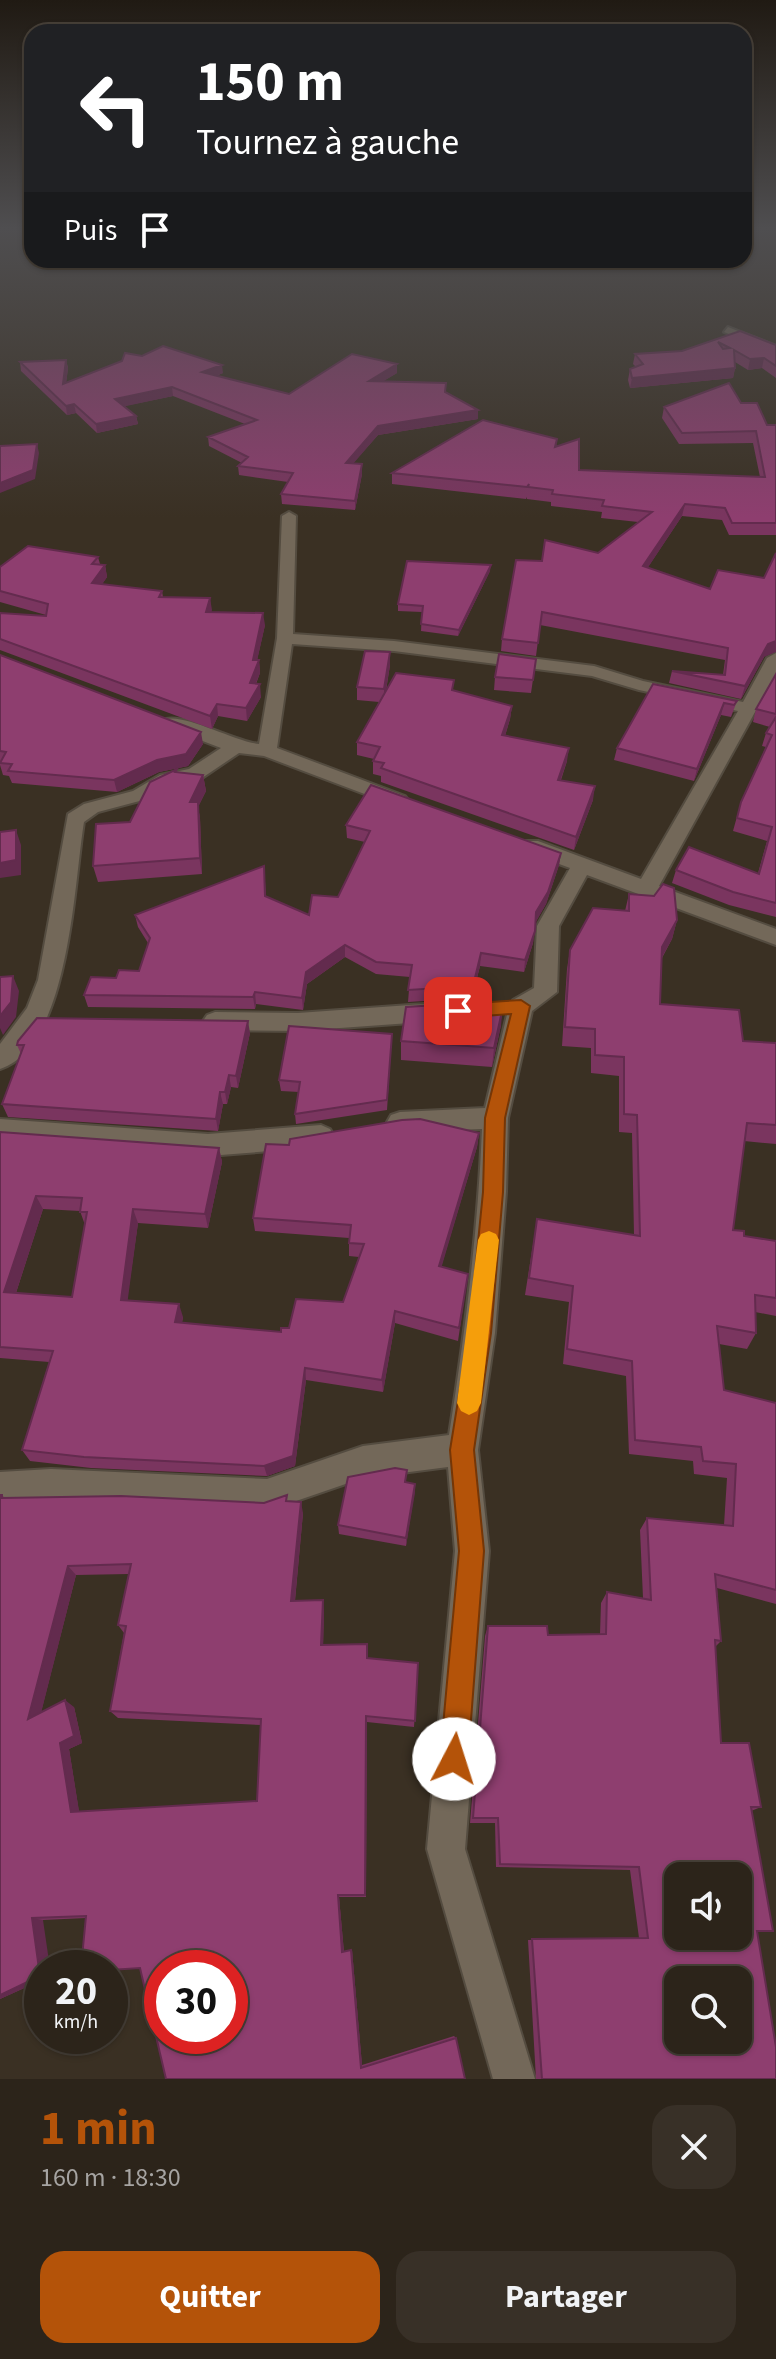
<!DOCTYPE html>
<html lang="fr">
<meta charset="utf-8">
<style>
body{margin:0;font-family:"Source Sans 3",sans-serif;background:#383027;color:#f1f3f6;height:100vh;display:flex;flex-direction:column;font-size:30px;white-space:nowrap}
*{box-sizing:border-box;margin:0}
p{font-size:26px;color:#a6a4a2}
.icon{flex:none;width:44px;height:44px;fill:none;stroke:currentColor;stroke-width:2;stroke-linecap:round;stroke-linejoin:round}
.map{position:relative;height:2079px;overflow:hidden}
.sheet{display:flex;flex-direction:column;background:#2c241a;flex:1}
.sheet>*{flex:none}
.guide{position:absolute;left:24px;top:24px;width:728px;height:244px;border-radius:24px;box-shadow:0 2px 6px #0004,0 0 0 2px #484139;background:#202124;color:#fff;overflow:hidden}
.fabs{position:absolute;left:664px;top:1862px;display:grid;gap:16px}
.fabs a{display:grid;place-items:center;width:88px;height:88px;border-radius:16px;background:#2c241a;box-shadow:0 2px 6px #0004,0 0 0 2px #484139;font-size:40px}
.speed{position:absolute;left:24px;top:1950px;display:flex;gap:16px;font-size:40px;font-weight:700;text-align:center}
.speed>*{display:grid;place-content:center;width:104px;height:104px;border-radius:50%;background:#2c241a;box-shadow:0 2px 6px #0004,0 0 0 2px #484139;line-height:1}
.speed small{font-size:20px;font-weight:400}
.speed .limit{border:12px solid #d22;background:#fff;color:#111}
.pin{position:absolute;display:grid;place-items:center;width:68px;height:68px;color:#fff;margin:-34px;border-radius:16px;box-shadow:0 4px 12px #0006}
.me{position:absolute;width:88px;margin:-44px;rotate:5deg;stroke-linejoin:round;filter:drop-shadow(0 0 6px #0008)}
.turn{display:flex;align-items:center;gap:28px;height:168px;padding:0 40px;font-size:36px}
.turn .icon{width:104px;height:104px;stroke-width:2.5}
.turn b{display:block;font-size:56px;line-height:68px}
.then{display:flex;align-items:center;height:76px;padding:0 40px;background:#0003;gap:16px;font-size:30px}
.round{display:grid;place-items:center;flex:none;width:84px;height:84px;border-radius:24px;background:#383027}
.headline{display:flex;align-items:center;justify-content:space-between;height:136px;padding:0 40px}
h1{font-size:48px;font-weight:700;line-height:60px;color:#b45309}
.cta{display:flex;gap:16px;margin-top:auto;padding:16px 40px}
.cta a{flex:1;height:92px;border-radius:24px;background:#b45309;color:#fff;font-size:32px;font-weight:700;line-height:92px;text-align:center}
.cta a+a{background:#383027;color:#f1f3f6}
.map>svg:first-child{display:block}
</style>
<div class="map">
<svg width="776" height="2079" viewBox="0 0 776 2079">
<rect width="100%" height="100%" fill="#3a3023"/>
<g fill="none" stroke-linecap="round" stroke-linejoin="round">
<g stroke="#544c40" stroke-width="4">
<path id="minor" d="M728,327L776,346V353L724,332Z
M289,512L296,516L293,634L394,641L594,666L643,681L743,702L767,658L776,653V674L659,886L776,929V945L587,875L559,926L557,992L532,1011L508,1118L506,1192L495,1333L478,1450L489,1551L465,1849L535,2079H493L427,1849L455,1551L448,1467L363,1478L267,1511L51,1501L0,1504V1472L51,1469L267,1479L363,1446L449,1435C465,1333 478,1232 482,1129L400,1132L391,1129L387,1122L391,1115L400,1112L485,1108L509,1006L513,1000L534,988L537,926L570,868L524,851L521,846L524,841H538L641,879L738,711L639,690L592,676L394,651L292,644L277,748L405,796L408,800L405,804H391L264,756L239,753L202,778L173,784L147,799L98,812L84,822C74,882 70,1047 0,1069V1044L27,1008L38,980L68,814L84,804L133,791L160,775L189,769L221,748L166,727V719C186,714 234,741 259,744L277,638L282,516Z
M438,1003L446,1006L450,1012L446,1018L438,1021L298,1031L215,1030L207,1027L203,1021L207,1015L215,1012L298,1013Z
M0,1119L208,1134L321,1125L330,1129L334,1136L330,1143L321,1147L208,1156L0,1141Z"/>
</g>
<use href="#minor" fill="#736859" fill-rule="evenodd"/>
</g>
<path fill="#7a355f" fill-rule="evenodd" d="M740,331L776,345V378L762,368L748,370L735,362V368L733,378L630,388L628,380L630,369L636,367L633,364L635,354L682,351Z
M66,360L68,368L66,383L223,373L216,376L289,394L397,373L383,381L446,392L478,419L378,435L353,463L362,474L355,510L282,504L281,494L288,482L239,475L238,466L242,463L209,446L208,437L245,424L173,396L124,406L136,416L138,424L97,433L76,413L67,415L21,371L20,362Z
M741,403L767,425H776V535H729L722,520L682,516L648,567L764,657L741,699L669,683L672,671L723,675L725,660L540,625L536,656L501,651L502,639L542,561L598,553L638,522L601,518L602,512L551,506V502L527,499V497L526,499L392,484V473L557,439L556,447L579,470L760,477L753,443L679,444L662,418L664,407Z
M98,557L100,564L105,565L107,577L102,584L162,591L163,597L210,598L211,612L265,625L257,660H259L260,673L256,684L261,697L247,721L218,716L212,729L0,650V613L46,616V615L0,602V567Z
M490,571L458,636L421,631L422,612L398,611V604Z
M390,652V665L386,691H454L512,706L510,719L505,736L567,761L561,780L593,800L574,850L381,782V776L373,774V761L374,759L357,755V742L379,702L357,700V687Z
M0,655L203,744L188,766L159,772L117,792L12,783L9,776L3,775L0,765Z
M536,659L531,693L494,690L495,677Z
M776,674V917L729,905L672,883L676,870L758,873L767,841L733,831L741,802L766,747L762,746L766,733L770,727L753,722L756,709Z
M653,684L737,701L731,717L721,715L694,781L614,760L617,748Z
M177,769V772L203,775L206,791L198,807L200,818L202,874L98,882L93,866L130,822Z
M346,825L561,853L559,865L546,904L535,923L533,943L524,972L480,966L472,998L408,1002L410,977L376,974L345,957L307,984L303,1010L256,1004L255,1009L88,1007L84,995L116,978L139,971L148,943L138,927L135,915L264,866L266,897L309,915L338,897L365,842L347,838Z
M629,894L677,920L672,939L662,958L660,1004L743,1041L776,1043V1144L744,1141L733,1230L744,1236L776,1241V1316L755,1312L756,1333L747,1349L719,1344L724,1390L776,1403V1604L717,1588L721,1641L715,1647L721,1743L761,1807L751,1811L773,1931L757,1932L776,2079H536L528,1940L639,1938L630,1870L496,1867L495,1823H470L485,1636L488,1626L548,1635L600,1634L601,1603L607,1592L643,1598L640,1530L647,1518L724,1525L727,1478L694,1474L693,1461L629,1454L626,1376L563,1364L569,1302L525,1295L537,1219L634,1235L632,1133L619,1132V1076L591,1073V1048L562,1046L567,969L570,950L625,911Z
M501,1025L492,1067L401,1060V1041Z
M250,1033L238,1088L231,1087L227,1104H223L218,1131L8,1117L2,1104L21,1054L17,1045Z
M392,1034L387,1110L296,1124L295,1114L299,1092L281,1091L279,1080Z
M0,1132L219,1148L222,1162L208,1228L138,1223L127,1300L183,1317L182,1323L281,1332L343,1302L359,1257L349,1256V1238L255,1231L253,1218L289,1145L479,1133L477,1147L441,1267L468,1274L458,1341L395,1323L383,1392L306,1380L295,1466L267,1476L91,1468L30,1461L22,1450L49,1362L0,1358ZM43,1209L80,1211L85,1225L72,1297L16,1293Z
M407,1482L415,1484L406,1546L339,1534L338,1525Z
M0,1495H2L5,1498L264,1503L289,1502L303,1513L295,1601L324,1609L323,1645L367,1658L418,1663L414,1727L367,1722L366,1897H339L344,1952L352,1950L362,2065L454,2036L456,2038L465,2079H166L140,1969L86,1918L43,1920L42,1980L0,1999ZM129,1574L118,1625L124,1633L110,1711L118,1718L261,1725L257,1801L79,1812L69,1749L82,1743L74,1707L41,1712L76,1575Z"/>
<path fill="#632b4e" d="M764,358L762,368L748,370L750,359Z
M66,360L68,368L65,393L63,384Z
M397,364V373L369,390V381Z
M222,365L223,373L203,381L202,372Z
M735,368L733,378L630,388L632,378Z
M172,387L173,396L117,408L115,399Z
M74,404L76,413L67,415L66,406Z
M478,410V419L378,435L346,472V463L378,426Z
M136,416L138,424L97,433L96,424Z
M37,444L39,453L35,479L0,493V483Z
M362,464V474L355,510V501Z
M685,504L682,516L641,578L643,566Z
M105,565L107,577L95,595L92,583Z
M491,565L490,571L458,636L459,630Z
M210,598L212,610L208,624L206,612Z
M263,613L265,625L255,670L259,660L260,673L251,695L250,683L253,660Z
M776,641V652L764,657L741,699L745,686L768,644Z
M390,652V665L384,702V689Z
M260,684L261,697L247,721L246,708Z
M724,703L721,715L694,781L697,769Z
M217,704L218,716L212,729L210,716Z
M512,706L510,719L501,749L502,735Z
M201,732L203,744L188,766L159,772L117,792L114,780Z
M569,748L567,761L556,793L558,780Z
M203,775L206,791L198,807L200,818L202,874L190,802Z
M595,786L593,800L574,850L576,837Z
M16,830L21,845V875L0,878V863Z
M561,853L559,865L546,904L534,925L536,912Z
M677,920L672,939L657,966L662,947Z
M535,931L533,943L524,972L525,960Z
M345,945V957L307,984L303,1010L302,998L306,972Z
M481,953L480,966L472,998L473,986Z
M13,976L19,991L16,1017L3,1035L0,1028V1016Z
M255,992L256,1004L255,1009L253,997Z
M503,1006L501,1025L492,1067L494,1048Z
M248,1021L250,1033L238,1088L236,1076Z
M229,1075L231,1087L227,1104L225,1092Z
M220,1092L223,1104L218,1131L216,1119Z
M479,1133L477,1147L438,1279L439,1266Z
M219,1148L222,1162L208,1228L205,1214Z
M36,1196L43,1209L12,1305L4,1292Z
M133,1209L138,1223L126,1313L121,1300Z
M179,1304L183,1317L179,1335L175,1322Z
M395,1311V1323L383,1392L382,1380Z
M305,1368L306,1380L295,1466L267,1476L264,1466Z
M415,1484V1493L406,1546V1538Z
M301,1502L303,1513L294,1610L291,1601Z
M68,1566L76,1575L38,1725L28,1719Z
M323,1600L324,1609L323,1653L321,1645Z
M65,1700L74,1707L82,1743L69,1749L80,1817L71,1812L60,1743Z
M338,1895L339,1897L344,1953L342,1952Z
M32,1918L43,1920L50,1968H42V1980L0,1999V1995Z
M351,1950H352L362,2065L361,2068Z"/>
<path fill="#8e3e6f" stroke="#632b4e" stroke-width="2" fill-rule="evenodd" d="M740,331L776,345V366L764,358L750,359L734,350L735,368L632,378L630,369L643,364L635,354L682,351ZM718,342L730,348L723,349Z
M163,346L222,365L202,372L289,394L352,354L397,364L369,381L446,383L445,392L478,410L378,426L346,463L362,464L355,501L281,494L293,473L238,466L248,457L208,437L257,420L172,387L115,399L136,416L96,424L74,404L66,406L20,362L66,360L63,384L122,361L125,353L142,356Z
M729,383L741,403H757L767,425H776V523H732L725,508L685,504L643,566L710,589L718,570L764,578L776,553V641L768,644L745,686L672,671L725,675L728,648L542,612L538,643L502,639L516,560L542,561L545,540L598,553L652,512L602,506L604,500L552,494L553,490L528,487L529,484L527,487L392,473L483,420L557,439L555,447L579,439V470L765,477L756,431L682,433L664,407Z
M37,444L33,470L0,483V446Z
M28,546L98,557L92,564L105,565L92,583L162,591L159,597L210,598L206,612L263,613L253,660H259L250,683L260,684L246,708L217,704L210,716L0,639V613L46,616L48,604L0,591V567Z
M407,561L491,565L459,630L421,624L423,606L398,604Z
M365,651L390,652L384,689L357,687Z
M499,654L536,659L533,680L495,677Z
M0,655L201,732L186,754L157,760L114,780L8,771L12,764L0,763L6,752L0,751Z
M396,673L454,680L452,690L512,706L502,735L569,748L558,780L595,786L576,837L381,768L384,763L373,761L380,747L357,742Z
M776,674V714L756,709Z
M653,684L737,701L734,705L724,703L697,769L617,748Z
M776,717V903L733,892L676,870L689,847L759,874L772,827L737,818L741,802L772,735L766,733Z
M177,769L175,772L203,775L190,802H198L200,858L93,866L96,824L130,822L150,782Z
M371,785L561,853L548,892L536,912L535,931L525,960L481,953L473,986L408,990L412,965L376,962L345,945L306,972L302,998L255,992L253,997L84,995L91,977L116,978L119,970L139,971L150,938L135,915L264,866L265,896L309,915L312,895L338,897L370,831L346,825Z
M16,830V860L0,863V832Z
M663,884L674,888L677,920L662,947L660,1004L739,1010L743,1041L776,1043V1125L747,1123L733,1230L744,1231V1236L776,1241V1298L755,1295L756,1333L717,1326L724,1390L776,1403V1590L715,1574L721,1641L715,1640L721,1743H749L761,1807H751L773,1931H757L776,2047V2079H542L532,1939L648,1938L639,1867L500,1864L498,1818H473L488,1626H547L548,1635L606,1634L607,1592L651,1600L647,1518L733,1526L736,1464L703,1461L701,1447L635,1440L632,1361L567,1349L573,1286L529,1278L537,1219L640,1236L637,1115L624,1114V1057L595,1055V1029L565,1027L570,950L593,908L629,911V894L654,896ZM678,1876H738V1936H678ZM678,1980H738V2040H678Z
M13,976L11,1002L0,1016V977Z
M468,1003L503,1006L494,1048L401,1041L406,1007Z
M37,1018L248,1021L236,1076L229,1075L225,1092H220L216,1119L2,1104L24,1045H17L18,1041Z
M289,1026L392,1034L387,1100L295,1114L300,1082L279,1080Z
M420,1119L479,1133L439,1266L468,1274L459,1328L395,1311L382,1380L305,1368L293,1456L264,1466L84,1457L22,1450L53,1351L0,1347V1132L219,1148L205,1214L133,1209L121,1300L179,1304L175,1322L281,1332V1328H289L296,1299L343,1302L364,1244L349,1243L351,1225L253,1218L266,1144L289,1145L290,1139L402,1120ZM36,1196L82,1198L80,1212H87L72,1297L4,1292Z
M395,1468L407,1470L405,1482L415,1484L406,1538L338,1525L348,1477Z
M0,1495H2V1498L121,1496L264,1503L287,1495L286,1501L301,1502L291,1601L323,1600L321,1645L367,1644V1658L418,1663L415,1721L366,1716L365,1895H338L342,1952L351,1950L361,2068L456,2038L465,2079H166L140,1968L110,1970V1968H81L86,1916L32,1918L40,1976L0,1995ZM131,1564L118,1625L126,1626L110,1711L261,1719L257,1801L71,1812L60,1743L74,1736L65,1700L28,1719L68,1566ZM162,1968H230V2036H162Z"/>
<linearGradient id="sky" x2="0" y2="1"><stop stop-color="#201a13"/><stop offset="0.44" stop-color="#4f4e50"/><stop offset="1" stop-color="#4f4e50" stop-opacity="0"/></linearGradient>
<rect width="776" height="518" fill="url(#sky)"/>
<path fill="#b45309" stroke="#753606" stroke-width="2" d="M521,1000L530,1006L505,1118L503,1192L491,1333L474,1450L484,1551L468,1759L464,1769L454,1773L444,1769L440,1759L459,1551L450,1450L469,1333L483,1192L485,1118L511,1014L458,1018L449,1011L458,1004Z"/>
<path fill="#f59e0b" d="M489,1231L496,1234L499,1240L481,1403L477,1411L469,1415L461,1411L457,1403L478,1240L481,1234Z"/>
</svg>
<div class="fabs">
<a><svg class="icon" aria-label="sound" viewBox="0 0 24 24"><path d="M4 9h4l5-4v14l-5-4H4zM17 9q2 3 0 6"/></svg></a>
<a><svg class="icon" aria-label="search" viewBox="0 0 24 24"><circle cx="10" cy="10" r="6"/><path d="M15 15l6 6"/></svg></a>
</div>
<div class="speed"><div>20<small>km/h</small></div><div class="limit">30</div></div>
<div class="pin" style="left:458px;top:1011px;background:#d93025"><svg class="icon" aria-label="arrive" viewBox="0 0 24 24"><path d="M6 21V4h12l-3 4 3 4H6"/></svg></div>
<svg class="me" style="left:454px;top:1759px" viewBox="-20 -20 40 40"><circle r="19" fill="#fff"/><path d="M0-13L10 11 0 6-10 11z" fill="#b45309"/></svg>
<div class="guide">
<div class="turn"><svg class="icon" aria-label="left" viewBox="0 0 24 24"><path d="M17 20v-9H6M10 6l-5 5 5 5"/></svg><div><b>150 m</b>Tournez à gauche</div></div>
<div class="then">Puis<svg class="icon" aria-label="arrive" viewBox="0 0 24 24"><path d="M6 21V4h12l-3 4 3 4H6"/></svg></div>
</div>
</div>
<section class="sheet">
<div class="headline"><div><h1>1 min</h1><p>160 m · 18:30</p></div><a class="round"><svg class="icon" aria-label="close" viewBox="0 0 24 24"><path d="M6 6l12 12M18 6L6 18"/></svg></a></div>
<div class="cta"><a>Quitter</a><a>Partager</a></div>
</section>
